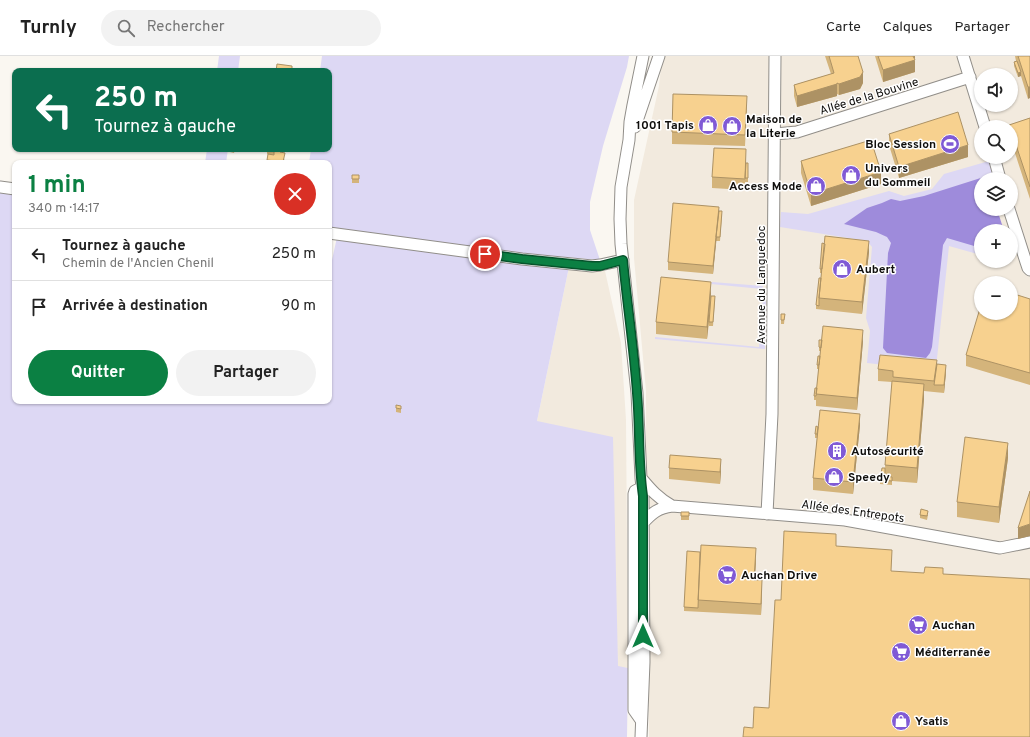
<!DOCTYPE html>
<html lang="fr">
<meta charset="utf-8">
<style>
body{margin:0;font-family:Overpass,sans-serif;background:#f2f2f2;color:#222;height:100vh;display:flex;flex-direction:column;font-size:15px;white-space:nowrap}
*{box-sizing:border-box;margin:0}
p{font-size:13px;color:#767676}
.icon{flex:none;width:22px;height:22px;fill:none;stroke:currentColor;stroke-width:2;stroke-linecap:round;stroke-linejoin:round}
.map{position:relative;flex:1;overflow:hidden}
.drawer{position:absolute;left:12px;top:104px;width:320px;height:244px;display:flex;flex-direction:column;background:#fff;border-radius:8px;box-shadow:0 1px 3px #0004}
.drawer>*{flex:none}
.top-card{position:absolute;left:12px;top:12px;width:320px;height:84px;border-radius:8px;box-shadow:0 1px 3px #0004;background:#0b6e4f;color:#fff;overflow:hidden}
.fabs{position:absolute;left:974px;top:12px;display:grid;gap:8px}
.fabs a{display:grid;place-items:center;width:44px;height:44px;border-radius:50%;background:#fff;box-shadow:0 1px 3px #0004;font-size:20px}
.pin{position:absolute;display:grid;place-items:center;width:34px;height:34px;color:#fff;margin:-17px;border:2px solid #fff;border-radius:50%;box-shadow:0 1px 4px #0007}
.me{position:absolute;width:44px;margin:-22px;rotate:0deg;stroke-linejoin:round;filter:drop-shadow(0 0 3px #0008)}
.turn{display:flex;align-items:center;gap:14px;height:84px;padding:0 16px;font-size:18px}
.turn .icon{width:52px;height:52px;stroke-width:2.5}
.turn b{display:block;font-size:28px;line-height:34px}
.round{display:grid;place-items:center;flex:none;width:42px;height:42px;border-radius:21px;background:#f2f2f2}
.headline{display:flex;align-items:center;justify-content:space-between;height:68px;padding:0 16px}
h1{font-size:24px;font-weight:700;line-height:30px;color:#0b8043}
.action{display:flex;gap:8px;margin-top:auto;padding:8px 16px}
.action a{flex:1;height:46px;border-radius:24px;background:#0b8043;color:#fff;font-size:16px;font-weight:700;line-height:46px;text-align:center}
.action a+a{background:#f2f2f2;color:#222}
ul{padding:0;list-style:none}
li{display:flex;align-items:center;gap:12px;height:52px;padding:0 16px;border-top:1px solid #e0e0e0}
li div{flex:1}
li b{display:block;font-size:15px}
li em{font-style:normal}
header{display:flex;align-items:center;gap:24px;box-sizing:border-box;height:56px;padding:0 20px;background:#fff;border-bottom:1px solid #e0e0e0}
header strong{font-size:19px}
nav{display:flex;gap:22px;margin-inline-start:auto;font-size:14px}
.search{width:280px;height:36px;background:#f2f2f2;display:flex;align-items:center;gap:10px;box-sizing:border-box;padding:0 14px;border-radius:22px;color:#767676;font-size:15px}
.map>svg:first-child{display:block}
</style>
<header>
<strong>Turnly</strong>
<div class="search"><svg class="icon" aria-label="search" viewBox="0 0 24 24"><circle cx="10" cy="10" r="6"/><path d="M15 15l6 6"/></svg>Rechercher</div>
<nav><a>Carte</a><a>Calques</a><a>Partager</a></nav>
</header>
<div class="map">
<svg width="1030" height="681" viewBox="0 0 1030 681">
<rect width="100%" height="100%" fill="#faf7f1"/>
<path fill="#f2eade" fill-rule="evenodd" d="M662,0H1030V681H649L646,436V335L634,202V144L659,30ZM981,19H1011V49H981ZM981,71H1011V101H981ZM981,123H1011V153H981ZM981,175H1011V205H981ZM981,227H1011V257H981Z
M569,211L605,215L621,287L626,364L628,612L618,611L537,365Z"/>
<path fill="#ddd8f4" d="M219,0H240L238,15H217Z
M322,0H629L627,11L603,90L590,146V174L600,204L526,198L329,173V107H309L311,93H329V15H320Z
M207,93H228L226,107H205Z
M989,105L994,123H981L944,178L981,188V199L949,190L936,312H912L867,307L870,275L866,262L872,191L867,185L780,171L781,156L808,158L889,135L904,140L932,133L944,118Z
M0,134L15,136V345H329V218L337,181L569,211L537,365L613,381L618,610L628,612L627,681H0Z
M712,226L763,230L762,233L711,228Z
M763,241L766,242L765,293L655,283V281L759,291Z"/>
<path fill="#9e8bdb" d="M987,120L988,123H981V153H997L1004,175H981V192L947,182L943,189L932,291L930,297L926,302L887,297L883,292L888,197L891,187L887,181L876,176L844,168L867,152L882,147L891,143L900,145L924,140Z"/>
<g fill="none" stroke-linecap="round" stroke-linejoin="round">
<g stroke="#918e89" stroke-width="13">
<path id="minor" d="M963,0L985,71
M635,71L659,0
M775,78L797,76L970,21
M994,101L1000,123
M0,131L15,133
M1009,153L1026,206L1028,212L1030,214
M329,177L522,203L592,210L600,209L623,204
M641,422C651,434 658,442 672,450
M767,458L772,358L775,0
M643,467C652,457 658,452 672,450L845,464L1000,492L1030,486
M641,664L634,654V438L635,435L641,432
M641,681L644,606L643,440L641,422L637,337L621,188L620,163L621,131L629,84L630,66L633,49L643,0"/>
</g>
<use href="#minor" stroke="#fff" stroke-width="11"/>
</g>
<path fill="#d4b47b" d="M825,0H858L863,27L860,33L839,39L837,38V40L797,51L794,40V29L831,18Z
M875,0H915L914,3L915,16L883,26Z
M1015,0H1030L1028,43L1021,20L1018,21L1014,10V6L1016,5Z
M747,51L745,90L672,88V76Z
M1030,62V143L1011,85V71H1009V69Z
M889,78L968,101L899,122L889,89Z
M230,93H235L234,97L230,96Z
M267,93H281V97L285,105L284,107H267L268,98H267Z
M801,105L881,128L811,150L801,117Z
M746,107H748V126H745V123V134L712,132V121Z
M352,119H359V127H352Z
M719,155L722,159L720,185H716V184L713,218L668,214V206Z
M869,196L862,258L816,253V249L822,217H820V213Z
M711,237V240L715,244L713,270H709V267L707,283L656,278V266Z
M1030,243V329L966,310V299Z
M781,258H785L784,268H781Z
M863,285L857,354L816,350V344H814V340L817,332L819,313H817V309L820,300L821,295H819V291Z
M937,308L946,316L944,337L924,335V343L917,427L892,425V429L880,428V424L885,412L892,326L878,325V313Z
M401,350V357L396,356V352Z
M860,369L853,438L813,434V422L817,382H815V378L818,371Z
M1008,402L999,467L957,461V446Z
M669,412L721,415L720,428L669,423Z
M920,459H928L927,464L920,462Z
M681,460H689V464H681Z
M756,503L755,524L762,536L761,559L684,555V551Z"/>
<path fill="#ad9264" d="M912,0H915V2L913,5L915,4V16L883,26V14Z
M863,16V27L860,33L839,39V28Z
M1021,16V20L1018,21V17Z
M837,27V40L797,51V40Z
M1028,31H1030V42L1028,43Z
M968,89V101L899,122V111Z
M881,116V128L811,150V138Z
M719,151V159L713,218V210Z
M869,185V196L862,258V246Z
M711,226V237L707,283V271Z
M863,274V285L857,354V342Z
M946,309V316L944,337V329Z
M924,328V343L917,427V412Z
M860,358V369L853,438V426Z
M1008,387V402L999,467V451Z
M721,403V415L720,428V416Z
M1030,468V480L1018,483V472Z
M756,492V503L754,535V524Z
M762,524V536L761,559V548Z"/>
<path fill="#f7d18f" stroke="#ad9264" d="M829,0H858L863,16L860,21L839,28L837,27V28L797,40L794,29L834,17Z
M878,0H913L915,4L883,14Z
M1018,0H1030V31H1028Z
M1017,5L1021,16L1018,17L1014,6Z
M277,8L292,10V15H276Z
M673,38L747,40L745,79L672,76Z
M958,56L968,89L899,111L889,78Z
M1030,62V131L1011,74V71H1010L1009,69Z
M871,84L881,116L811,138L801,105Z
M714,92L746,93L745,123L712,121Z
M274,93H281L280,96L285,97L283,106L267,104L268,98L274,99Z
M746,107H748V122H745Z
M352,119H359V123H352Z
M673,147L719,151L713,210L668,206Z
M719,155H722L720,181H716Z
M825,180L869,185L862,246L819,242Z
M822,187L825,188L822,213H820Z
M661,221L711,226L707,271L656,266Z
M819,222H821L819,242V250L816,249Z
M1011,237L1030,243V317L966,299L981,249V257H1011Z
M711,240H715L713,266H709Z
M781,258H785L784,264H781Z
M823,270L863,274L857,342L816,338Z
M819,284H822L821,292L819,291Z
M880,299L937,304L934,325L893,321V315L878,313Z
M818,300H820L819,309H817Z
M937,308L946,309L944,329H934Z
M892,325L924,328L917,412L885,409Z
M815,332H817L816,340H814Z
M396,349L401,350V353L396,352Z
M820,354L860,358L853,426L813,422Z
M816,370L818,371L817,378H815Z
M965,381L1008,387L999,451L957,446Z
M670,399L721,403L720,416L669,412Z
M882,412H885V420L892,421V425L880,424Z
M1030,435V468L1018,472Z
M921,453L928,455L927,460L920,459Z
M681,456H689V460H681Z
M784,475L836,478V490L892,494L891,515L924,517L925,511L943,512V518L1030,523V681H743L744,671L753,672L754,651L769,652L775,544H781Z
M701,489L756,492L754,524H762L761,548L698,544Z
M687,495L700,496L698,552L684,551Z"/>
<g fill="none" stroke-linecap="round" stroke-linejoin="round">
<g stroke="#07532c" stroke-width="10">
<path id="route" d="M485,198L522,203L592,210H600L623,204C627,248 634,292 637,337C640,371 638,406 643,440V580"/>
</g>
<use href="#route" stroke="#0b8043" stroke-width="7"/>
</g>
<defs>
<g id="shop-disc" transform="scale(1)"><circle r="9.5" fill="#805ad5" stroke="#fff"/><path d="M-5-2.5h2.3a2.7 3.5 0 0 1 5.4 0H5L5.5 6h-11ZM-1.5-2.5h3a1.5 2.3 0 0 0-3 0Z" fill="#fff"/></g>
<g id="stadium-disc" transform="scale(1)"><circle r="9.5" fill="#805ad5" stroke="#fff"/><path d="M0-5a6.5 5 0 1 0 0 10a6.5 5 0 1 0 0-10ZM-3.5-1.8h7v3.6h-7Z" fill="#fff"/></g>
<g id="building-disc" transform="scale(1)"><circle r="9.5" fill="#805ad5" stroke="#fff"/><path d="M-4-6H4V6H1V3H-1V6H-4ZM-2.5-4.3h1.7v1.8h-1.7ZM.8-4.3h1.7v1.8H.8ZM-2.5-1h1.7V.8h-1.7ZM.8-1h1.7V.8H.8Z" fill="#fff"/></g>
<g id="supermarket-disc" transform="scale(1)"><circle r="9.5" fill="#805ad5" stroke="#fff"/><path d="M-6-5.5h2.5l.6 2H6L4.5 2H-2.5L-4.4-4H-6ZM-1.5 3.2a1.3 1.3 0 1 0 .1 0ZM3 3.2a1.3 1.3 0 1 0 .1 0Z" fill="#fff"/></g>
</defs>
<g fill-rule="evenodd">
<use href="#shop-disc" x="708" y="69"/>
<use href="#shop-disc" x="732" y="70"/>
<use href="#stadium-disc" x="950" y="88"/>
<use href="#shop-disc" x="851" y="119"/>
<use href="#shop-disc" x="816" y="130"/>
<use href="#shop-disc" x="842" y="213"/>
<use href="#building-disc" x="837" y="395"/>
<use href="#shop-disc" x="834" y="421"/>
<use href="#supermarket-disc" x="727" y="519"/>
<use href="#supermarket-disc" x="918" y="569"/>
<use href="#supermarket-disc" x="901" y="596"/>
<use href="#shop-disc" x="901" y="665"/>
</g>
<g text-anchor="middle" stroke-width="3" stroke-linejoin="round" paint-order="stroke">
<g font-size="12" fill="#0f0e0c" stroke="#fff">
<text transform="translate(869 40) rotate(-17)" y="4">Allée de la Bouvine</text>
<text transform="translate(761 229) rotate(-90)" y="4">Avenue du Languedoc</text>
<text transform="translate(853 455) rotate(8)" y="4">Allée des Entrepots</text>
</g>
<g font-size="12" font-weight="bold" fill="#0f0e0c" stroke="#fff" text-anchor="start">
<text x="746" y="67">Maison de<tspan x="746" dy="14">la Literie</tspan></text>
<text x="694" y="73" text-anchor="end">1001 Tapis</text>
<text x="936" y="92" text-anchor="end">Bloc Session</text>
<text x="865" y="116">Univers<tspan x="865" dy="14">du Sommeil</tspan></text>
<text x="802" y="134" text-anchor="end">Access Mode</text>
<text x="856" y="217">Aubert</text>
<text x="851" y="399">Autosécurité</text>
<text x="848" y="425">Speedy</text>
<text x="741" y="523">Auchan Drive</text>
<text x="932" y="573">Auchan</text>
<text x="915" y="600">Méditerranée</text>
<text x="915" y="669">Ysatis</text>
</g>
</g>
</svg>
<div class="fabs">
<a><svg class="icon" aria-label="sound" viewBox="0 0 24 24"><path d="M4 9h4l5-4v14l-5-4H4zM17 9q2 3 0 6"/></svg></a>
<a><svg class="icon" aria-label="search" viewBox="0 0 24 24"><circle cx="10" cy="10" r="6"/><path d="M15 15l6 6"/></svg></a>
<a><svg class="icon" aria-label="layers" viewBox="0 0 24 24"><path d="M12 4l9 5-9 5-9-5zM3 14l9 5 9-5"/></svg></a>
<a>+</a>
<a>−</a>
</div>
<div class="pin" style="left:485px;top:198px;background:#d93025"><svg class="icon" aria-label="arrive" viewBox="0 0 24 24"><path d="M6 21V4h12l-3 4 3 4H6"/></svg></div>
<svg class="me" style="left:643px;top:580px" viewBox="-20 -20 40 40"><path d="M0-17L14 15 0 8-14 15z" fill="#0b8043" stroke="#fff" stroke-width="4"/></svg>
<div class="top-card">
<div class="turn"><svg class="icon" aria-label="left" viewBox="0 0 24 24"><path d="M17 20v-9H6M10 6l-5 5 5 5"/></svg><div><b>250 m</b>Tournez à gauche</div></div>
</div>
<section class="drawer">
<div class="headline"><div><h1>1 min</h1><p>340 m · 14:17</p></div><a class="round" style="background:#d93025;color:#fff"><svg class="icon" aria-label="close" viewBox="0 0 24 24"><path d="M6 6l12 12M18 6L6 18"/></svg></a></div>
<ul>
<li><svg class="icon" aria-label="left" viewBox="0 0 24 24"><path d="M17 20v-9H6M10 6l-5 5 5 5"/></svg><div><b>Tournez à gauche</b><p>Chemin de l'Ancien Chenil</p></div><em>250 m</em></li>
<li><svg class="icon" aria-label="arrive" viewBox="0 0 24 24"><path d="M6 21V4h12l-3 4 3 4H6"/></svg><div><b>Arrivée à destination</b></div><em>90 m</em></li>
</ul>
<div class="action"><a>Quitter</a><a>Partager</a></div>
</section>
</div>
